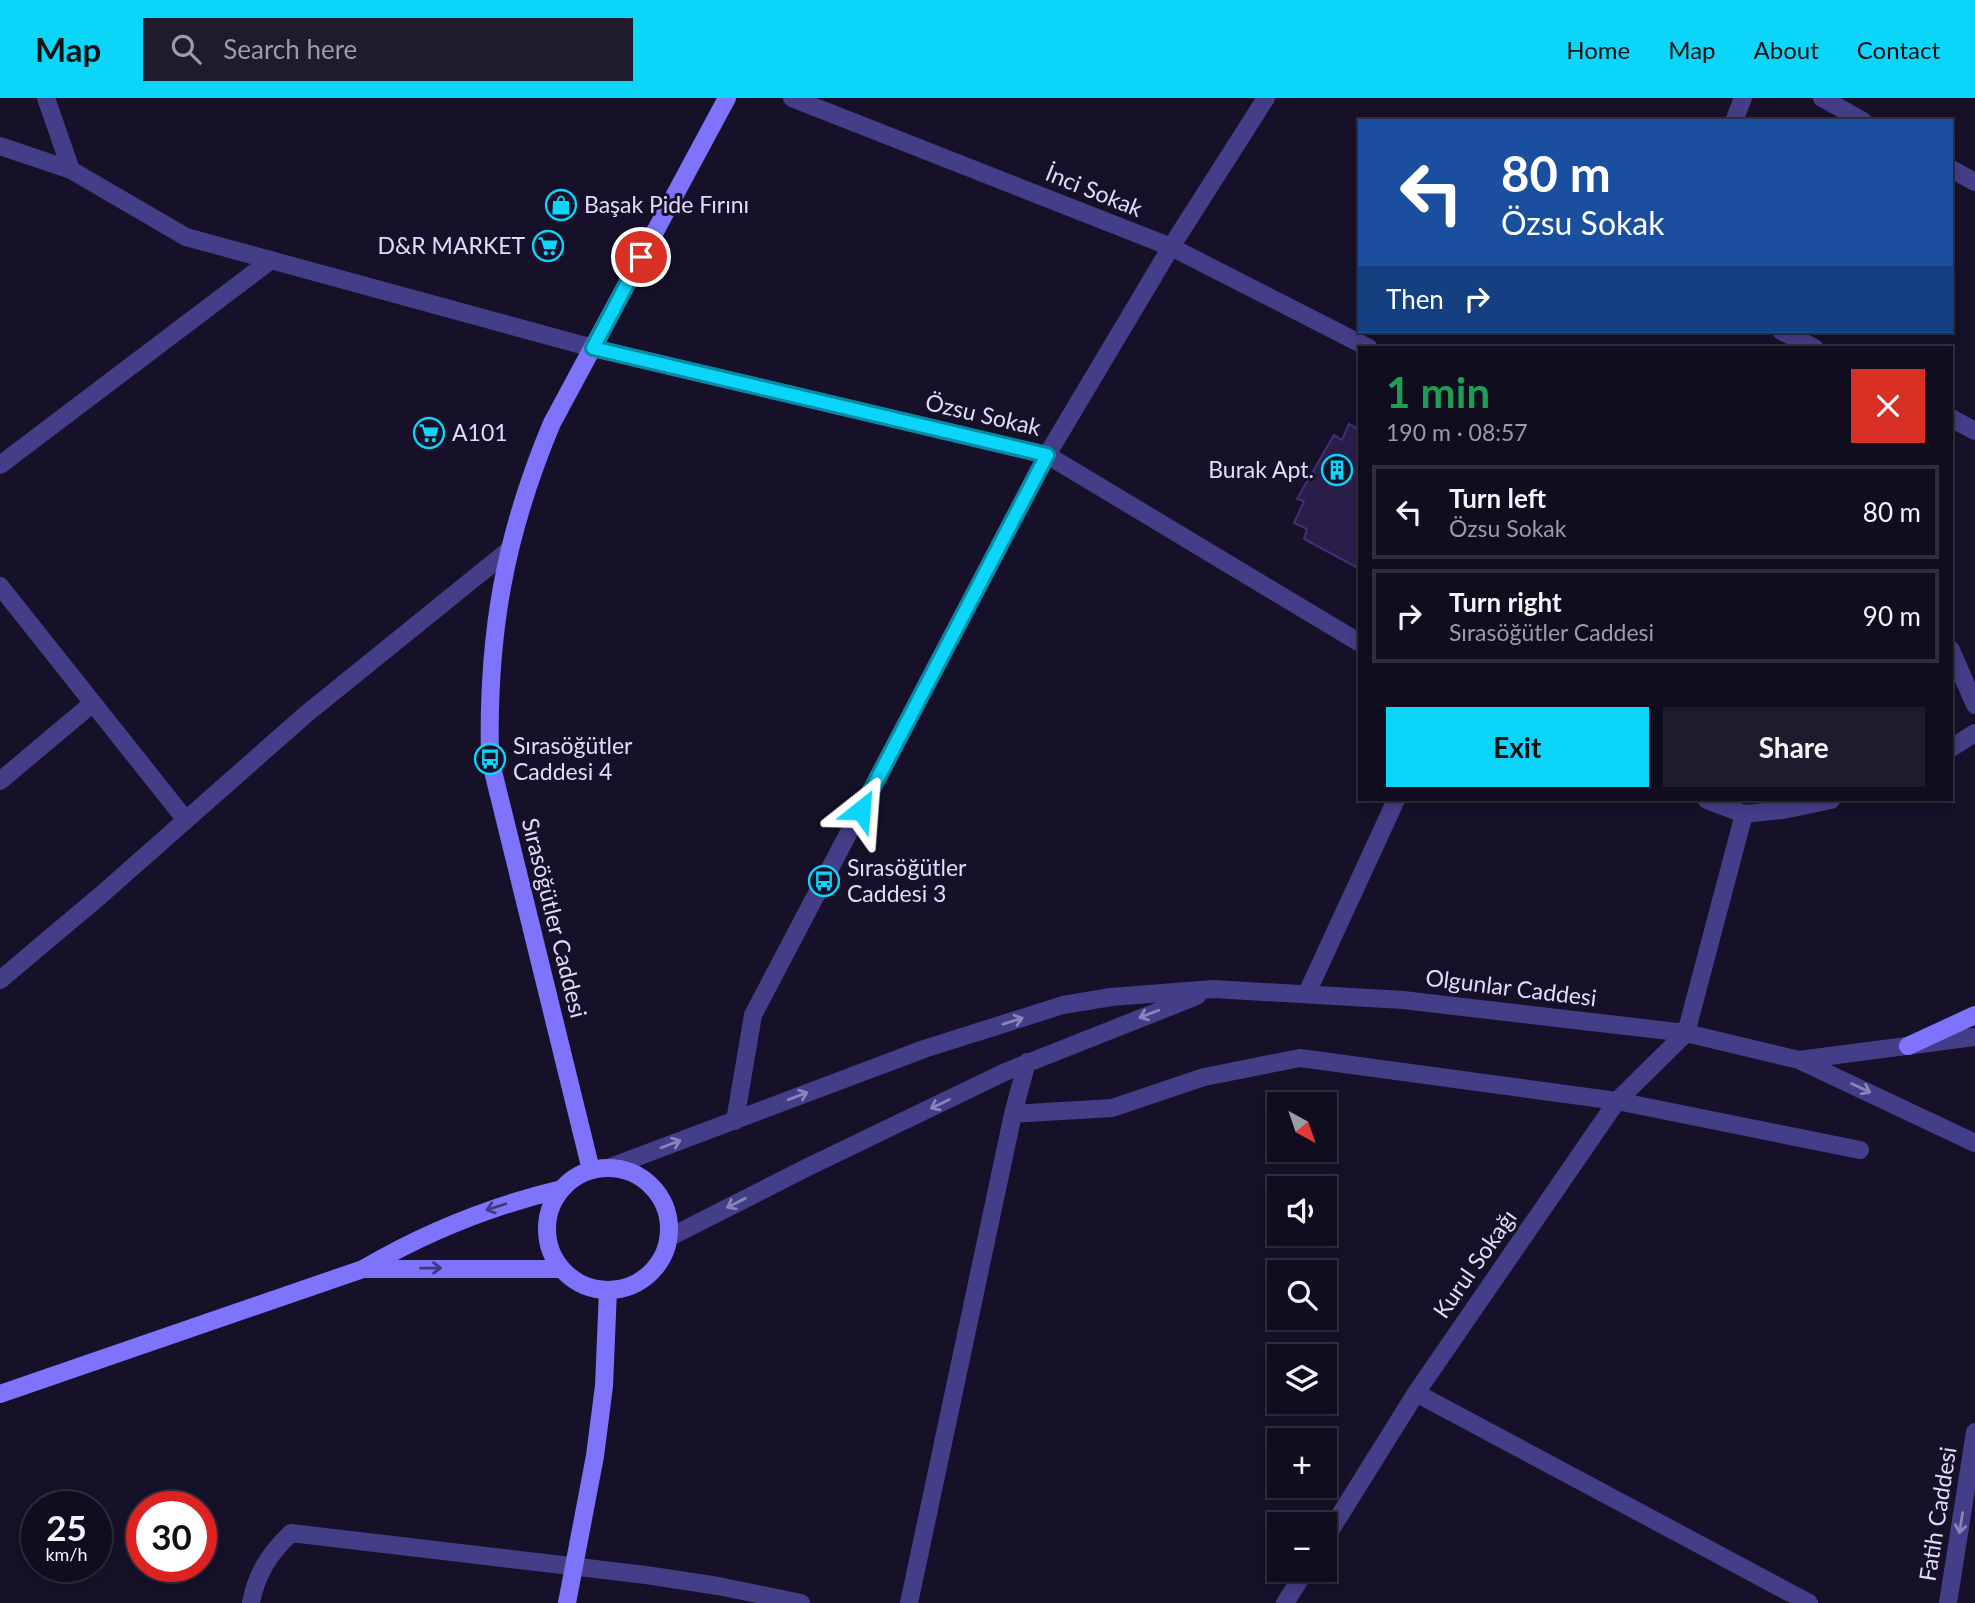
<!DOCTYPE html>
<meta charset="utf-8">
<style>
body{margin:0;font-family:Lato,sans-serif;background:#1e1b2c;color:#f1f3f6;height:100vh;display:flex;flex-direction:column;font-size:26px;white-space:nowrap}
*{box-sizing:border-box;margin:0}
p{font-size:23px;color:#9c9ca4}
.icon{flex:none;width:38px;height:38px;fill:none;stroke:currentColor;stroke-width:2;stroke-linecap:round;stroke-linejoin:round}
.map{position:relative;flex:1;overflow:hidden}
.side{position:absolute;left:1358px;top:248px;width:595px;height:455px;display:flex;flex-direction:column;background:#100d1f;border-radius:0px;box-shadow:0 4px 10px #0003,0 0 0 2px #302d3d}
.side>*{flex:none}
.hud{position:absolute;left:1358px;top:21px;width:595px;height:214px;border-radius:0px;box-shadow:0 4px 10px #0003,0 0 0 2px #302d3d;background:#1a4fa0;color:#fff;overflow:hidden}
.needle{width:46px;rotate:140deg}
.fabs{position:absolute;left:1267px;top:994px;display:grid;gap:14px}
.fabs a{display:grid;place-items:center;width:70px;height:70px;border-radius:0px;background:#100d1f;box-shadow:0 4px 10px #0003,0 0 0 2px #302d3d;font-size:35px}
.speed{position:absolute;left:21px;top:1393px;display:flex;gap:14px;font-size:35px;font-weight:700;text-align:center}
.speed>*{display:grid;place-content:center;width:91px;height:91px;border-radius:50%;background:#100d1f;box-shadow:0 4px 10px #0003,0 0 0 2px #302d3d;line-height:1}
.speed small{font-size:18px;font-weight:400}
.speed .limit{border:10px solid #d22;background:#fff;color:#111}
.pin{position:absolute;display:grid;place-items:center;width:60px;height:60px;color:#fff;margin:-30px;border:4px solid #fff;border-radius:50%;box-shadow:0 2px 7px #0007}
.me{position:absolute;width:77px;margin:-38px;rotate:28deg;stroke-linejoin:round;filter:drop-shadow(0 0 5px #0008)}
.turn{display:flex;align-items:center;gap:24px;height:147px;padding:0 28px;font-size:32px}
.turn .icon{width:91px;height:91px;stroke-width:2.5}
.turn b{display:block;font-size:49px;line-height:60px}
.then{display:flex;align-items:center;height:66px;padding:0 28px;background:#0003;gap:14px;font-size:26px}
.round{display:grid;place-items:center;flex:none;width:74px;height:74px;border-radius:0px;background:#1e1b2c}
.summary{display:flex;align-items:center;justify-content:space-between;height:119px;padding:0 28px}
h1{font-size:42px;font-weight:700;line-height:52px;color:#1e9e55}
.cta{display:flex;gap:14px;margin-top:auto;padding:14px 28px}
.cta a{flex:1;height:80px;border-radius:0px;background:#0bd5f9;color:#111;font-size:28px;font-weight:700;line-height:80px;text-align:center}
.cta a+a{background:#1e1b2c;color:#f1f3f6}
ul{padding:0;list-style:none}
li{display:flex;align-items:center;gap:21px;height:94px;margin:0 14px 10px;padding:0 14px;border:4px solid #302d3d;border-radius:0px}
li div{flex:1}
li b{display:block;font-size:26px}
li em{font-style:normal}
header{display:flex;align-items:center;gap:42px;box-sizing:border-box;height:98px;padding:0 35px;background:#0bd5f9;color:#111}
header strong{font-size:33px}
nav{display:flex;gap:38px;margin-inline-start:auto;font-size:24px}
.search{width:490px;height:63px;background:#1e1b2c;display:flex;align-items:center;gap:18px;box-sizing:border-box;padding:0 24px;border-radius:0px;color:#9c9ca4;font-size:26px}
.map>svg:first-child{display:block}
</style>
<header>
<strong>Map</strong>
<div class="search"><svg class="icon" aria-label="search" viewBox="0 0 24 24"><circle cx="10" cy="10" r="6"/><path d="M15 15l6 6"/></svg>Search here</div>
<nav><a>Home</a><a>Map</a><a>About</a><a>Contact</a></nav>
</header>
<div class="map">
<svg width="1975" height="1505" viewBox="0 0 1975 1505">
<rect width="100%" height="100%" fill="#161129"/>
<path fill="#291e4a" stroke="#413075" stroke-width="2" d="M1349,326L1360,332V471L1304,441L1307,431L1294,425L1304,403L1297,401L1334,337L1342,342Z"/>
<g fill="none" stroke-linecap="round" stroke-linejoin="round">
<path stroke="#443d87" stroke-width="18" d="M46,0L71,72
M792,0L1171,149L1369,250
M1822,0L1863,23
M1734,23L1743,0
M0,48L71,72L186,139L593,250L1047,357L1360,545
M1951,71L1975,84
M1781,233L1815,250
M1951,320L1975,333
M0,367L271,162
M0,488L185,721
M1951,552L1975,607
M1951,650L1975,635
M0,683L93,605
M1707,702L1744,716L1783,712L1831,702
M0,882L101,797L305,617L509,452
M1307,895L1396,702
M1799,962L1975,939
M1013,1016L1112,1010L1204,979L1300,960L1617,1003L1860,1052
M735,1023L753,917L1047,357L1171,149L1266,0
M608,1070L924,951L1063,907L1111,899L1213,891L1403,902L1686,935L1799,962L1975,1045
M668,1140L808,1069L1005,974L1197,898
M1416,1295L1809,1505
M1325,1441L1416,1295L1617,1003L1686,935L1744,716
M251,1505C256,1476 270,1455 291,1435L646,1477L718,1488L801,1505
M909,1505L1013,1016L1027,964
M1285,1505L1306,1472
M1948,1505L1975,1334"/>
<path stroke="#7e74fc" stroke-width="18" d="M1908,948L1975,917
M547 1131a61 61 0 1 1 122 0a61 61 0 1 1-122 0Z
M591,1072L490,661C487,538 504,439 552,325L727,0
M366,1171H561
M0,1296L363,1171C426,1134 490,1108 562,1091
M567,1505L595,1358L604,1288L608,1192"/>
</g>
<defs><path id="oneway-shaft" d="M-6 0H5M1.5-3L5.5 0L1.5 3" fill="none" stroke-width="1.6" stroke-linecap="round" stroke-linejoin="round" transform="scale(1.75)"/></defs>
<g stroke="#8a84bd">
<use href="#oneway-shaft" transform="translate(1149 916) rotate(159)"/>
<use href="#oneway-shaft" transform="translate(1013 923) rotate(-17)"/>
<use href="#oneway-shaft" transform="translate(1861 990) rotate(25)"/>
<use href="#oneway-shaft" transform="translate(798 998) rotate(-21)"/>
<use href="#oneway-shaft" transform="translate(940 1006) rotate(154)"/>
<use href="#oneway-shaft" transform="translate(671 1046) rotate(-21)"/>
<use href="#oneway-shaft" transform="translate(736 1105) rotate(153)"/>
<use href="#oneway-shaft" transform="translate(1961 1425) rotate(99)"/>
</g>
<g stroke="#40397d">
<use href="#oneway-shaft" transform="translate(496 1109) rotate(162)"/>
<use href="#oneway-shaft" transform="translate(431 1170) rotate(-1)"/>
</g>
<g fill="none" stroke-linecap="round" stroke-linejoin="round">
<g stroke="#078aa2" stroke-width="18">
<path id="route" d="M641,159L593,250L1047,357L861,712"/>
</g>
<use href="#route" stroke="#0bd5f9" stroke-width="12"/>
</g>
<defs>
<g id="shop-ring" transform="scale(1.575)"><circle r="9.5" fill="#161129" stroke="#0bd5f9" stroke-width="1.5"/><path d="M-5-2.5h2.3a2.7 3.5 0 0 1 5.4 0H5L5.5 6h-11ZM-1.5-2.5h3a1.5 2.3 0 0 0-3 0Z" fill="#0bd5f9"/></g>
<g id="supermarket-ring" transform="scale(1.575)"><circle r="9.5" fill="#161129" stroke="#0bd5f9" stroke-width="1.5"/><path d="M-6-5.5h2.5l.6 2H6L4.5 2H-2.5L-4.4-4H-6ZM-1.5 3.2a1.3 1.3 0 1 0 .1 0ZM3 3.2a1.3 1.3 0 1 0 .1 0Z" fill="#0bd5f9"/></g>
<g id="building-ring" transform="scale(1.575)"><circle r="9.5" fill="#161129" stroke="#0bd5f9" stroke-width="1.5"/><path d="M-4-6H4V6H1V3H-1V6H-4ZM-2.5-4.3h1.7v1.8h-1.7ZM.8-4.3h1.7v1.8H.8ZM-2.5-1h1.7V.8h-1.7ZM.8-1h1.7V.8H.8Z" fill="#0bd5f9"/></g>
<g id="bus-ring" transform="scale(1.575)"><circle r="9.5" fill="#161129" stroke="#0bd5f9" stroke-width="1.5"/><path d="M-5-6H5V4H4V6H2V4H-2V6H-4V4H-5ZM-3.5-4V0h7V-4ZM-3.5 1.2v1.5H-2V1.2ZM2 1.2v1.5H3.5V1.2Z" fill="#0bd5f9"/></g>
</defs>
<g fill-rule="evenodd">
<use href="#shop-ring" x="561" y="107"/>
<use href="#supermarket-ring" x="548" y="148"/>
<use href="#supermarket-ring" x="429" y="335"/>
<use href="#building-ring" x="1337" y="372"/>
<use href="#bus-ring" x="490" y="661"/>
<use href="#bus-ring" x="824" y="783"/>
</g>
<g text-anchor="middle" stroke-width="6" stroke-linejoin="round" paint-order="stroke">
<g font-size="23" fill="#e0dafe" stroke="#161129">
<text transform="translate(1094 93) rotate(22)" y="8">İnci Sokak</text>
<text transform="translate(983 317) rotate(13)" y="8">Özsu Sokak</text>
<text transform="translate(554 820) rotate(76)" y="8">Sırasöğütler Caddesi</text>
<text transform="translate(1511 890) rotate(7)" y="8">Olgunlar Caddesi</text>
<text transform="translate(1475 1166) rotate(-55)" y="8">Kurul Sokağı</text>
<text transform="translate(1938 1416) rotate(-81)" y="8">Fatih Caddesi</text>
</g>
<g font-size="23" fill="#e0dafe" stroke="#161129" text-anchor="start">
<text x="584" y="115">Başak Pide Fırını</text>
<text x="525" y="156" text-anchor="end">D&amp;R MARKET</text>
<text x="452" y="343">A101</text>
<text x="1314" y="380" text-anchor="end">Burak Apt.</text>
<text x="513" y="656">Sırasöğütler<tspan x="513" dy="26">Caddesi 4</tspan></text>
<text x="847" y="778">Sırasöğütler<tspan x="847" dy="26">Caddesi 3</tspan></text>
</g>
</g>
</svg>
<div class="fabs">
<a><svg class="needle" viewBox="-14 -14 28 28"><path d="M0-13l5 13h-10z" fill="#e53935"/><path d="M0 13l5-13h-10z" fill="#9c9ca4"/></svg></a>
<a><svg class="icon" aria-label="sound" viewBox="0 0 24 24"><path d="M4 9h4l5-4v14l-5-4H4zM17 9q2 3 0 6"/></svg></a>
<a><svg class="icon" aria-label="search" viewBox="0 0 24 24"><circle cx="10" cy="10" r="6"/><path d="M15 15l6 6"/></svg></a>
<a><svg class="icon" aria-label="layers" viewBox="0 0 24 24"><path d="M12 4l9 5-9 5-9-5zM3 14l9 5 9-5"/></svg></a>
<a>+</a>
<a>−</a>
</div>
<div class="speed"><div>25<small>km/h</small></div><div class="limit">30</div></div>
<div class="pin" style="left:641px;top:159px;background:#d93025"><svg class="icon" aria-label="arrive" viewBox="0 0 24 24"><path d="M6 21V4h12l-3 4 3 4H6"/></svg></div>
<svg class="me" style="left:861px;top:712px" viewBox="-20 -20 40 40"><path d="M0-17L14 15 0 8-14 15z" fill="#0bd5f9" stroke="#fff" stroke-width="4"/></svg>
<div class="hud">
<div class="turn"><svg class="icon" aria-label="left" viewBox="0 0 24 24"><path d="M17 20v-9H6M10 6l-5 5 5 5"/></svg><div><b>80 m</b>Özsu Sokak</div></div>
<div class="then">Then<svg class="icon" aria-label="right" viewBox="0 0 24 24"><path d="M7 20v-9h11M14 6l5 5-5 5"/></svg></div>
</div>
<section class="side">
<div class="summary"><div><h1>1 min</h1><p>190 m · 08:57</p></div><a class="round" style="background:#d93025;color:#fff"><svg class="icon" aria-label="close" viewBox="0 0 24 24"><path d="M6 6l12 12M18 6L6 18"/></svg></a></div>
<ul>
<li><svg class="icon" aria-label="left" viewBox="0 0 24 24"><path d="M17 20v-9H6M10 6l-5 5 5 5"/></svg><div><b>Turn left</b><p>Özsu Sokak</p></div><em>80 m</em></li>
<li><svg class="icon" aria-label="right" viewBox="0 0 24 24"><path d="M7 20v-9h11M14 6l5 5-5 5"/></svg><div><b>Turn right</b><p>Sırasöğütler Caddesi</p></div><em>90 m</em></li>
</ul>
<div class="cta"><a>Exit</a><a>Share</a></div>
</section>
</div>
